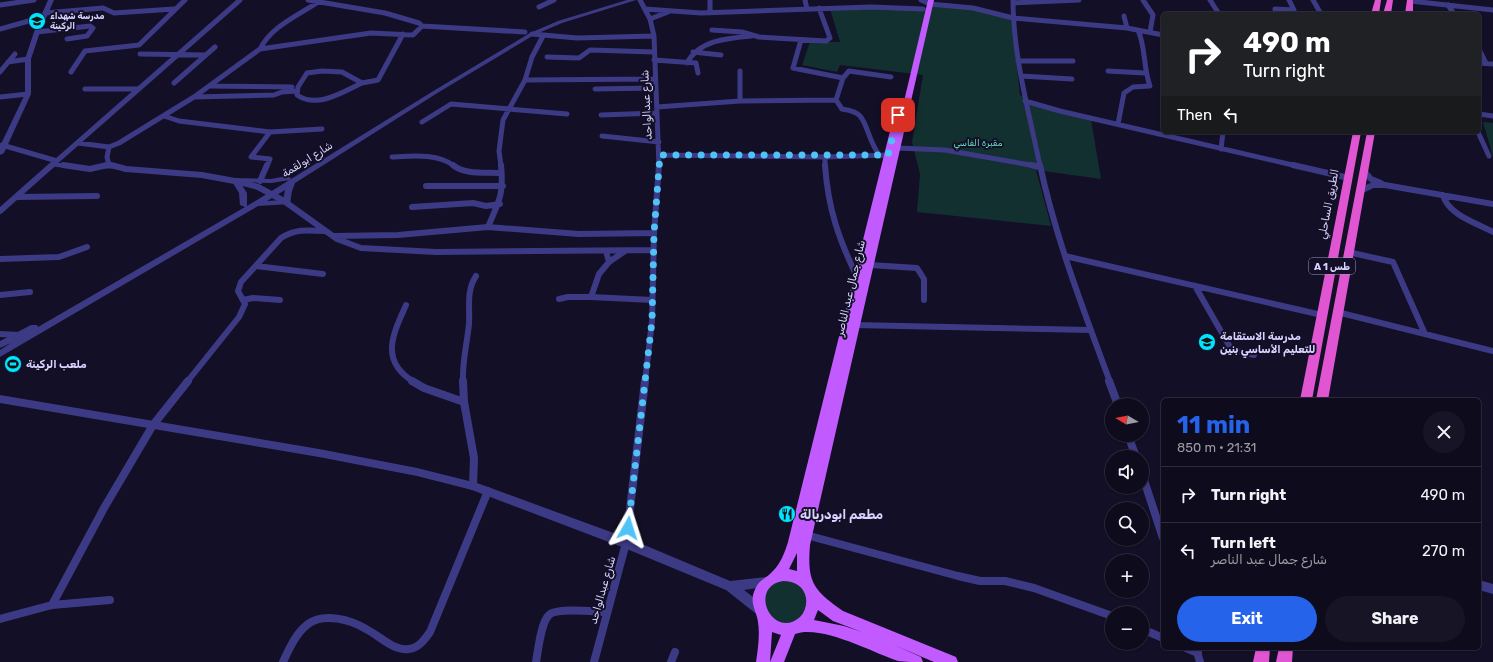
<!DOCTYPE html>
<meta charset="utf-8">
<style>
body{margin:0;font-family:Rubik,"Noto Naskh Arabic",sans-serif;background:#171425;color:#f1f3f6;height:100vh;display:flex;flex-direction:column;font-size:15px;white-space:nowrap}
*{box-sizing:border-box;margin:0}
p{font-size:13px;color:#9b9ba3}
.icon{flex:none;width:22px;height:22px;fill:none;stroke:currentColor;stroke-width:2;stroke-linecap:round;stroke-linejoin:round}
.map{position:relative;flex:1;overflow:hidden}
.sheet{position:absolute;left:1161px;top:398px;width:320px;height:252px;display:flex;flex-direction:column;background:#0e0b1c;border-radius:6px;box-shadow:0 1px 3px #0004,0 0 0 1px #2e2b3b}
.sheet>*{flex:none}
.hud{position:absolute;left:1161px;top:12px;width:320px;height:122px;border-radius:6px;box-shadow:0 1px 3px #0004,0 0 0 1px #2e2b3b;background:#202124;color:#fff;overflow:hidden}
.needle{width:26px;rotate:280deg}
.buttons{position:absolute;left:1105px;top:398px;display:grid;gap:8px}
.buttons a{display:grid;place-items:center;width:44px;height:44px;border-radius:50%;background:#0e0b1c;box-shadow:0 1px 3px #0004,0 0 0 1px #2e2b3b;font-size:20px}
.pin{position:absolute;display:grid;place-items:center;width:34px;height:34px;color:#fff;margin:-17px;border-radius:8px;box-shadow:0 2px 6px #0006}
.me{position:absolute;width:44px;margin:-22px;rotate:6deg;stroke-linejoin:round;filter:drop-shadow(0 0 3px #0008)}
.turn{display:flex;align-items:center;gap:14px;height:84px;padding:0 16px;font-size:18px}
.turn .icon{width:52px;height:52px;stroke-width:2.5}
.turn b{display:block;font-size:28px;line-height:34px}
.then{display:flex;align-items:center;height:38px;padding:0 16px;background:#0003;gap:8px;font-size:15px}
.round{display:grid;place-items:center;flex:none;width:42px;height:42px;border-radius:21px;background:#171425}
.headline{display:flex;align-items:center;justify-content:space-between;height:68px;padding:0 16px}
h1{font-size:24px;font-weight:700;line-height:30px;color:#2563eb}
.primary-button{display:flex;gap:8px;margin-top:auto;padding:8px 16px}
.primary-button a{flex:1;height:46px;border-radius:24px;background:#2563eb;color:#fff;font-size:16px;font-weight:700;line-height:46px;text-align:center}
.primary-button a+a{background:#171425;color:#f1f3f6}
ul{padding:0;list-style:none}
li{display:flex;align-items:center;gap:12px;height:56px;padding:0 16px;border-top:1px solid #2e2b3b}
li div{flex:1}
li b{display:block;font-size:15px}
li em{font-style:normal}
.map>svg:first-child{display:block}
</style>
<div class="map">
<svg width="1493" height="662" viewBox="0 0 1493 662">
<rect width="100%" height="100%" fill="#130f26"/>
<path fill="#12302f" d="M939,6L973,7L1011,17L1020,95L1059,112L1091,119L1101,179L1036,170L1051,226L917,212L920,174L912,142L923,75L840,65L837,72L802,65L810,42H840L830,9H917Z
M1483,122L1493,123V157Z
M782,579L802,586L810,606L795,624L778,623L765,613C765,592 762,589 782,579Z"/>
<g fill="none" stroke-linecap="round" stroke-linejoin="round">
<path stroke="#3d3a85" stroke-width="5" d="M308,0L385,13L419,23L422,26L525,32
M640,0L650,19L654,36L659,166
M710,0V13
M805,0L807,9
M921,0L930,4L973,8L1013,18L1127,28
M1013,0C1013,56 1029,112 1040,166
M1143,0L1153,15L1150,32
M1210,0L1219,14
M1313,0L1321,14
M1410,1L1493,10
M1013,3L1079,0
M0,5L34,0
M1448,5L1454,14
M539,7L554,0
M645,9L701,13L871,7L923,9
M45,13L103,8L114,13L174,9
M1276,14L1275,9L1294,10L1289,0
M1124,16L1127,28L1163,35
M650,19L668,12
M0,29L43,17
M712,30L742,32L759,37L826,41L830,38L819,8
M37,32L90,26L93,28L87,36L67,39
M532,34L577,38L654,36
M801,40L793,68L843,78
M260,49L371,33L413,35L422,26
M1479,49L1486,63
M693,52L721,55
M140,54L206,55
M547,57L579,58L590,50L654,52
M654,60L696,63L698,73
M1018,61H1073
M8,62L28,59
M687,63C699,40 728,38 751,36
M1479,63L1493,64
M322,71L342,72L362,83C343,92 317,109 297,95L298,87L307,73Z
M740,71V101
M1108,71L1145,73
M0,72L15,54
M71,72L85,51L139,45L185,0
M1021,76L1072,79
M525,80L655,79
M174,83L215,47
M362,83L378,80L403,34
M210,86L292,87
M85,89H139
M595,89L656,88
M0,97L28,94
M194,97L274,95L282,92L297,91
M1025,101L1060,111L1297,166
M657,107L740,101L836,100
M1479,114L1493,116
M601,115L657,113
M164,116L179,121L270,132L322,129
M422,122L451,104L567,114
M1118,124L1124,93L1133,87L1150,86C1143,67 1146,48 1138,30
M1478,132L1489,156
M602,136L659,142
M78,143L109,147L119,143L194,97L260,49C272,25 300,15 321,0
M2,145L57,161
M109,147L107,157L109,165
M897,148L945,150L1036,166
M1221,149L1223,132
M660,155L825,157L888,155
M880,156C869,143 868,125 860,116C856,111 848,110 842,109L836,100L843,78L849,71L891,77
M392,157C412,156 438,153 454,166
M825,157V166
M53,164L70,166
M51,166L240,0
M103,166H115
M267,166L270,159L251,157L270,132
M501,166L499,151L503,120L525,80L532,57L543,36"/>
<path stroke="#3d3a85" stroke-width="6" d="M63,165L90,169L107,165
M111,165L126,169L202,175L240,182L258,187L284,201L337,239L361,248L436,252L654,250
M453,165C464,175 486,172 501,173
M825,165C828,209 839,240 858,279
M1031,165L1040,167
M1040,165C1056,240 1084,311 1110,382
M1293,165L1349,178
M1364,171L1371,179L1381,183
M260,181L267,165
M426,186H503
M1360,191L1373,185H1385L1493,204
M1443,195C1448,215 1477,223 1493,232
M16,197L97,196
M412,207L473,203L486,206L500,204
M0,211L52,165
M488,227C499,201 504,195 501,165
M334,236L398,235L488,227L579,234L654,233
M606,251L609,262L625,251
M1348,252L1393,262L1425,334
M1065,256L1322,315
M0,259L59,257L87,247
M870,265L917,268L924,279V300
M256,266L323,274
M1195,286L1230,347L1237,351L1254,355
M0,295L30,292
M591,297L652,300
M559,299L568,297H591L599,274L609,262
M243,300L253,298L280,300
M406,305C393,334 379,361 414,382
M1337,312L1493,351
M855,325L1090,330
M0,334L20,335
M187,382L239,317L245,304L238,291L241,282L281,238C295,229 308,230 324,231
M463,382C462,362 467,344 469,324C470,307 466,291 476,276
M645,382L652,321L654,233L659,165"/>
<path stroke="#3d3a85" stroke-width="8" d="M412,381L424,388L464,402L474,458L473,486
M463,381L464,402
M1109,381L1118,405
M1128,435L1136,457
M1142,474L1163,538
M806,535L958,576L980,581H1005L1034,588L1112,616
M52,605L104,508L153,425L188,381
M0,619L52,605L110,600
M1142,629L1163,638
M1186,648L1198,653
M1196,648L1200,662
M283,662C289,649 296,633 308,624C324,612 351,620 366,629C380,636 393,651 409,649C419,648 425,639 430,632L488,491
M536,662C538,651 541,622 549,615C557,607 596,612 607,612
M594,662L626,543L645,381
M671,662L675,652"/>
<path fill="#3d3a85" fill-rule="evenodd" d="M48,0H54L40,32L31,59V94L4,153L0,155V146L25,94V59L34,32Z
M627,0H636L562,23L534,35L439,92L295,183L292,191L290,204L258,206L0,357V350L11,343L0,348V341L31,325H37L38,327L245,207L240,205L239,193L231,180L232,178L271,179L287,176L291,178L290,180L271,183L240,182L247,193V206L270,192L435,90L530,33L558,21ZM285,190L283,200L267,201Z
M0,395L319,449L417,468L477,483L630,539L730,581L766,577L770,578L772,582L770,586L744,590L763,605L765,609L763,613L759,615L755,613L726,590L622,547L472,490L417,476L319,457L0,403Z
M1479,580L1493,584V594L1479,590Z"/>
<path fill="#c25bff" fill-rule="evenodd" d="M928,0H934L810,545C807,582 813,590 843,611L956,657L958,662H934L894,645L921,657L923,662C915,662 905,662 898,661C874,653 821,624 795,634L784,662H770L781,635L772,632L770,662H756C758,649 760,634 758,622C757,612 751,606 753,595C758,579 763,581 772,572C780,565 785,552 788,542L894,115L898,113L901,114ZM797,553V571L789,569ZM783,581C794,581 804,586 806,598C807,605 805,612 800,617C773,641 747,587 783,581ZM818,610L833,621L862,632L844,626L814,620Z"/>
<path fill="#e055d1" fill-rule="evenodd" d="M1375,0H1381L1379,14H1371Z
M1387,0H1393L1391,14H1383Z
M1407,0H1413V14H1405Z
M1353,132H1361L1312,400H1300Z
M1367,132H1375L1328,400H1316Z
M1256,648H1270L1269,662H1253Z
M1279,648H1293L1292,662H1276Z"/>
</g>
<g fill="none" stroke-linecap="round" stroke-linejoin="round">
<path stroke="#4fc3f7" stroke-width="7" stroke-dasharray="0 12.6" d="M628,528L652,321L654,233L660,155H888L898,115"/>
</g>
<defs>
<g id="school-disc" transform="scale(0.9)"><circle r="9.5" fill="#00e5ff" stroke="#130f26"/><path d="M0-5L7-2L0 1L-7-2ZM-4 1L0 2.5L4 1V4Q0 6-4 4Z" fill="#111"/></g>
<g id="stadium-disc" transform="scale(0.9)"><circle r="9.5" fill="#00e5ff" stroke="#130f26"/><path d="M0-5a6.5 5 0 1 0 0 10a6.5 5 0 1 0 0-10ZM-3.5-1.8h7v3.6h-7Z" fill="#111"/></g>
<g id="restaurant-disc" transform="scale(0.9)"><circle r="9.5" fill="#00e5ff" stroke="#130f26"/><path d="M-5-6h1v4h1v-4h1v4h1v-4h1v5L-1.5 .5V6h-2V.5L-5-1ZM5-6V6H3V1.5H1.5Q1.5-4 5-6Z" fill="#111"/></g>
</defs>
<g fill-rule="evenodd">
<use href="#school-disc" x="37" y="21"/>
<use href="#school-disc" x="1207" y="342"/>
<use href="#stadium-disc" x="13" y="364"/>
<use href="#restaurant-disc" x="787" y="514"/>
</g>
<g text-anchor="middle" stroke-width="4" stroke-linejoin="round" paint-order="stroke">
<g font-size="9" font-weight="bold" fill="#d9d4ff" stroke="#130f26" text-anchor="start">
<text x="50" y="19">مدرسة شهداء<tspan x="50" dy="10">الركينة</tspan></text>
</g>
<g font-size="9" fill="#5fe0c0" stroke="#130f26">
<text x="978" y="146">مقبرة الفاسي</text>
</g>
<rect fill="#130f26" stroke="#9e99be" stroke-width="1" x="1309" y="258" width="46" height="16" rx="3"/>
<g font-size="10" font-weight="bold" fill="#d9d4ff">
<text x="1332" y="270">A 1 طس</text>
</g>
<g font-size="11" fill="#d9d4ff" stroke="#130f26">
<text transform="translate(646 105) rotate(-93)" y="4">شارع عبدالواحد</text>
<text transform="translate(307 159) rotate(-32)" y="4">شارع ابولقمة</text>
<text transform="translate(1328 204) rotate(-79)" y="4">الطريق الساحلي</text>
<text transform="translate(850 288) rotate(-77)" y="4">شارع جمال عبد الناصر</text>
<text transform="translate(602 590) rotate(-74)" y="4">شارع عبدالواحد</text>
</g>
<g font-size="11" font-weight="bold" fill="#d9d4ff" stroke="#130f26" text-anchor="start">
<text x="1220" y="340">مدرسة الاستقامة<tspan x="1220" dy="13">للتعليم الأساسي بنين</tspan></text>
<text x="26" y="368">ملعب الركينة</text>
</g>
<g font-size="13" font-weight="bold" fill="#d9d4ff" stroke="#130f26" text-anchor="start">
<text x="800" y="519">مطعم ابودربالة</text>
</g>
</g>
</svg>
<div class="buttons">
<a><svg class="needle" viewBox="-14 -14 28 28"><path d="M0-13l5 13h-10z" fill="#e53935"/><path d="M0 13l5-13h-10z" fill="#9b9ba3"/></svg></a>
<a><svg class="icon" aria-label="sound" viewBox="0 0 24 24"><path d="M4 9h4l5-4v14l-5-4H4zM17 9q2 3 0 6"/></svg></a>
<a><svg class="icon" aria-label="search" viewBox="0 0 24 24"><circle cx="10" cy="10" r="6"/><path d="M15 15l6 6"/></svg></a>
<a>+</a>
<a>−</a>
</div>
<div class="pin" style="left:898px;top:115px;background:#d93025"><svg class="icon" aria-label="arrive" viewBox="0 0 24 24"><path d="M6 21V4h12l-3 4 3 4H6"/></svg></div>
<svg class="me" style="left:628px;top:528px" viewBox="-20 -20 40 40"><path d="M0-17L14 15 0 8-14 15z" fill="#4fc3f7" stroke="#fff" stroke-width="4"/></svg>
<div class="hud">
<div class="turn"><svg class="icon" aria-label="right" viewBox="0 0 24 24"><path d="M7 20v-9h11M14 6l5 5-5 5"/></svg><div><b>490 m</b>Turn right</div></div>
<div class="then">Then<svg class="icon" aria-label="left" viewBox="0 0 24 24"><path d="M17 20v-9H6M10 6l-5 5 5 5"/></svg></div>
</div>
<section class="sheet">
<div class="headline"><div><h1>11 min</h1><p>850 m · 21:31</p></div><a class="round"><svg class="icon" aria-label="close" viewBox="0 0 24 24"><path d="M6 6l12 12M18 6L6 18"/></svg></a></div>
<ul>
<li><svg class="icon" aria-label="right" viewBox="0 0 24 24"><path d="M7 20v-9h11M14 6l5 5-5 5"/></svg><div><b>Turn right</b></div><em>490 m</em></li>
<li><svg class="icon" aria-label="left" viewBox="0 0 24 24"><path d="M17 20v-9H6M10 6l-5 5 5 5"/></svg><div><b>Turn left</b><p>شارع جمال عبد الناصر</p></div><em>270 m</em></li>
</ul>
<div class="primary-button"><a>Exit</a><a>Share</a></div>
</section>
</div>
